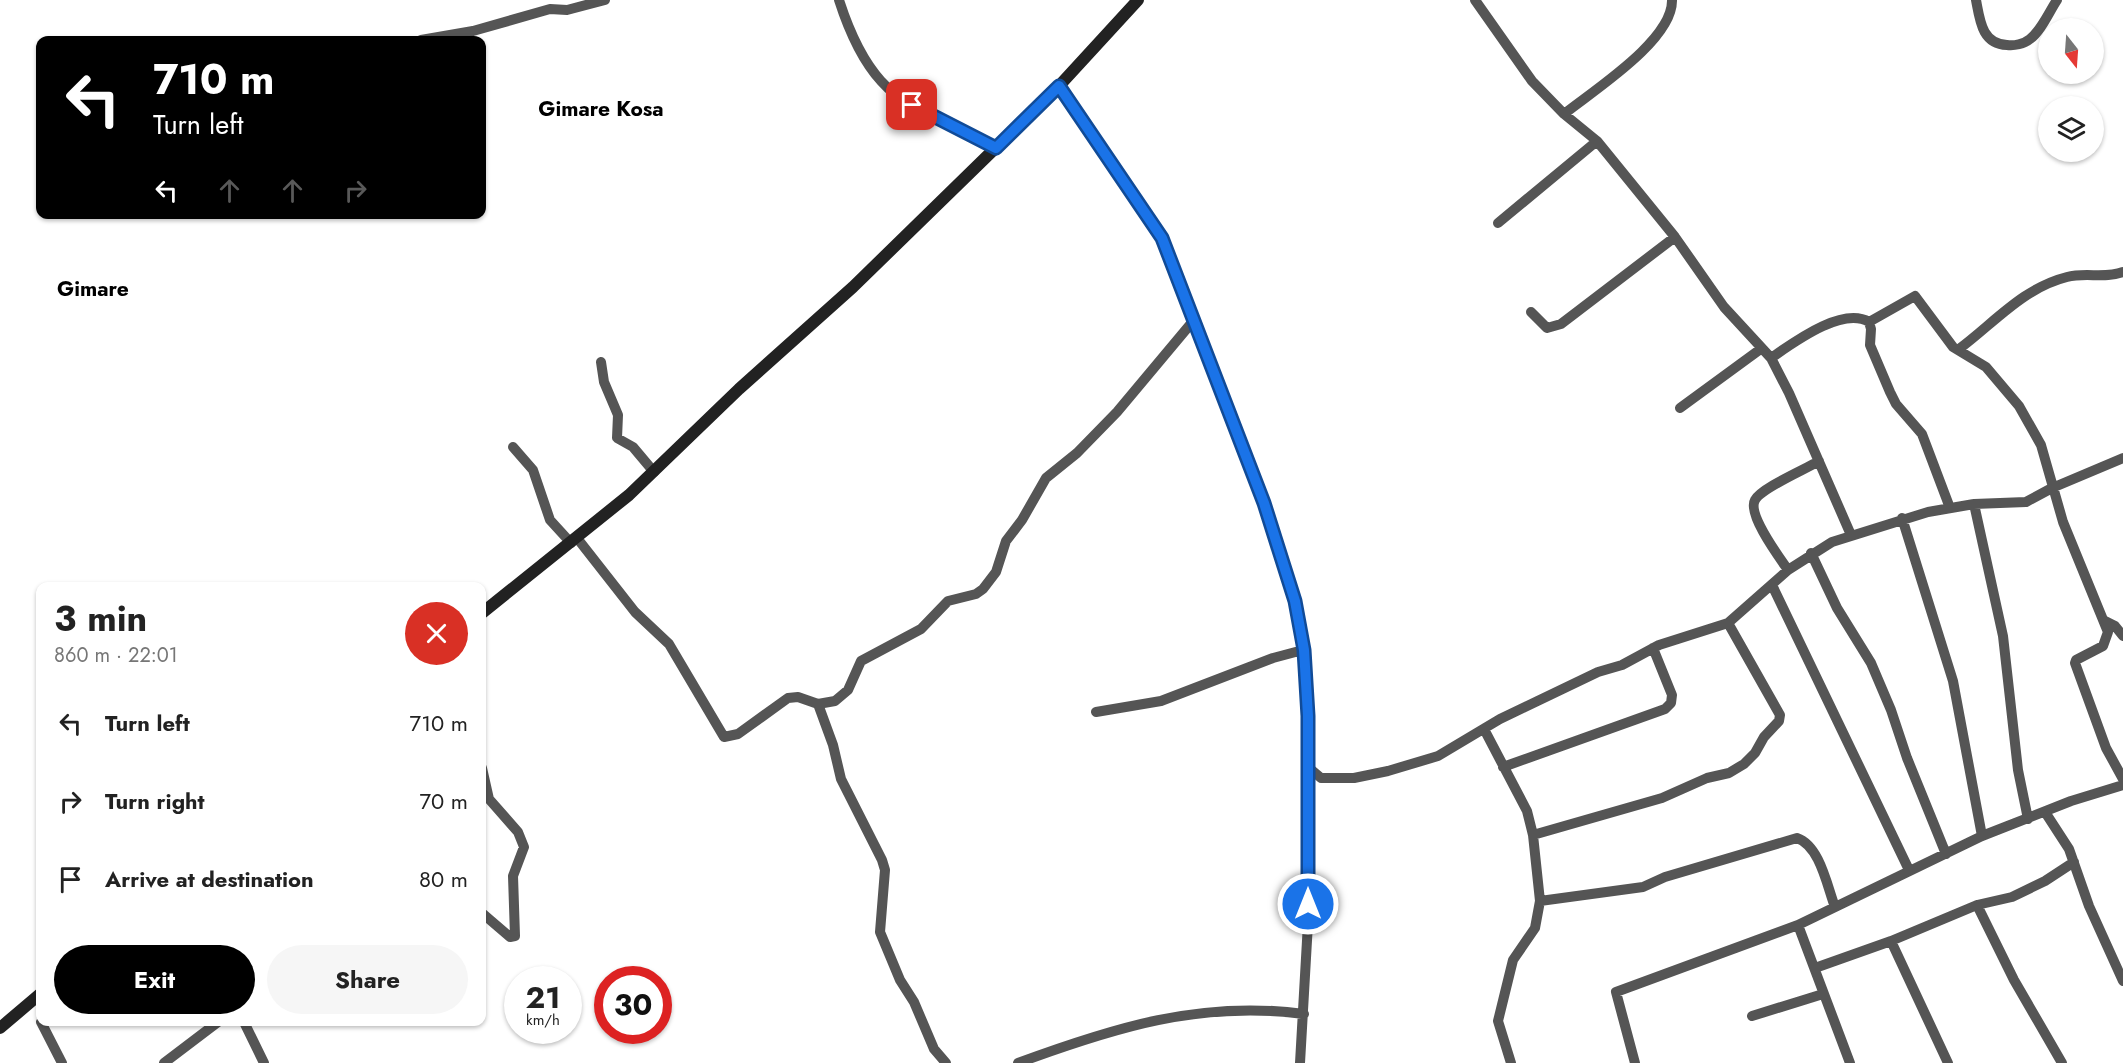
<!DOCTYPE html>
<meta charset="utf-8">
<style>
body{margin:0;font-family:Jost,sans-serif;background:#f6f6f6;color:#222;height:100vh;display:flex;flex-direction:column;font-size:22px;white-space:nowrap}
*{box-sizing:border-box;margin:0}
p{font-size:20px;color:#767676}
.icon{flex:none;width:33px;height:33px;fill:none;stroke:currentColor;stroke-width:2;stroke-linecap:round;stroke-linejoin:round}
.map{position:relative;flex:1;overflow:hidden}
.details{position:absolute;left:36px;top:582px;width:450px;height:444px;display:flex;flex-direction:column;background:#fff;border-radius:12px;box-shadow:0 2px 4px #0004}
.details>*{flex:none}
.top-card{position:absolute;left:36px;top:36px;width:450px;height:183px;border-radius:12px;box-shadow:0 2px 4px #0004;background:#000;color:#fff;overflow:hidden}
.needle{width:39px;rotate:163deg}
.buttons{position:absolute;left:2038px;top:18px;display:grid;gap:12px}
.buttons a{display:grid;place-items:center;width:66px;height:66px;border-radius:50%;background:#fff;box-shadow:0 2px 4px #0004;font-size:30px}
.speed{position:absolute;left:504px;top:966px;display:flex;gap:12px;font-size:30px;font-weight:700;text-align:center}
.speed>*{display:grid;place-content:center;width:78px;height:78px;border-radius:50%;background:#fff;box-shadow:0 2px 4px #0004;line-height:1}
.speed small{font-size:15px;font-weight:400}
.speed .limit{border:9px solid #d22;background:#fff;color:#111}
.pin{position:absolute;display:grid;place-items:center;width:51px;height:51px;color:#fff;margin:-26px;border-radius:12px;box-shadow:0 3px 9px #0006}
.me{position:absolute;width:66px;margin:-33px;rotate:0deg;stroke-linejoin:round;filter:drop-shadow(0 0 4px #0008)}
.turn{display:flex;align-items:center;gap:21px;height:126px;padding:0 18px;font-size:27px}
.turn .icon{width:78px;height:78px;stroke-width:2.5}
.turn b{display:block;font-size:42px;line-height:51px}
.lanes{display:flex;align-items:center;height:57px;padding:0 18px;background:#0003;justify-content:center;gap:30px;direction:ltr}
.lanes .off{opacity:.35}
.round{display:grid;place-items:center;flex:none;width:63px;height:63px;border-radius:32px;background:#f6f6f6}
.summary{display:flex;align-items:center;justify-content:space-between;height:102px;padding:0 18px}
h1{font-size:36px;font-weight:700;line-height:45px}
.button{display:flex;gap:12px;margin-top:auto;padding:12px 18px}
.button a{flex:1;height:69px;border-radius:36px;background:#000;color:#fff;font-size:24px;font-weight:700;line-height:69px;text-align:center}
.button a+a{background:#f6f6f6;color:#222}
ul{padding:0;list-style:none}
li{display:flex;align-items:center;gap:18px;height:78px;padding:0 18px}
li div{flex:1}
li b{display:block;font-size:22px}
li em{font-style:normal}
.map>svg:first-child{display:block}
</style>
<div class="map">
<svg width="2123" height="1063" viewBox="0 0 2123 1063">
<rect width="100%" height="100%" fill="#fff"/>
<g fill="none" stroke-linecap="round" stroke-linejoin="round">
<path stroke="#555" stroke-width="10" d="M839,0C848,28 861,59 881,81C906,110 962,130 996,148
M1475,0L1532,81L1564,114L1597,141L1675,237L1724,307L1771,358
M1976,0C1980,21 1982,44 2007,45C2014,46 2024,44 2030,39C2041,31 2049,12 2057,0
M421,40L473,31L550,9L567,10L605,0
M1059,86L1163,238L1265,503L1295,601L1303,650L1309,716L1308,923L1300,1063
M1564,114C1594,90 1673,40 1672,0
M1498,223L1597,141
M1531,312L1547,328L1561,324L1675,237
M1869,322L1871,329L1870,345L1890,392L1896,404L1922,434L1950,508
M1959,349C1994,323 2023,288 2067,277C2086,272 2105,279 2123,272
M601,362L604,382L618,415L617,438L633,447L654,472
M1680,408L1762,348
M513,447L533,470L550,520L571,543
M1974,504L2003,636L2018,770L2028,819
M1902,518L1953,681L1982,836L2071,801L2123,785
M1851,535L1789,393L1771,358C1793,343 1842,306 1869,322L1915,296L1953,347L1986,367L2019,406L2041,445L2063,522L2108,632L2103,646L2076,660L2075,663L2106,748L2123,779
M577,538L635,612L669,644L724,737L738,734L788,698L798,697L818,704L835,701L848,690L861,661L921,629L948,601L976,594L983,589L996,572L1006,541L1022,520L1046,478L1077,453L1117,412L1194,320
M1811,553L1837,608L1871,663L1891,710L1907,758L1946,854
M1788,570C1779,557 1747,514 1755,500C1761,488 1806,469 1819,461
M1772,585L1909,870
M2105,621L2115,626L2123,636
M818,704L833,745L841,779L882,860L885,870L880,932L900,980L914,1002L934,1049L946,1063
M1096,712L1161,701L1273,658L1303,650
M1484,729L1527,811L1533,835L1540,901L1535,928L1513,960L1498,1021L1511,1063
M1308,767L1321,778H1354L1388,771L1438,756L1500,719L1598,672L1622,665L1659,645L1728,623L1788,570L1832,542L1928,512L1974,504L2026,502L2052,488L2123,458
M1503,767L1665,709L1671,703L1672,695L1653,648
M482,768L489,799L518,832L524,847L513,876L515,936L510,937L482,913
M2045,812L2069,849L2089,906L2123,981
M1533,835L1662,798L1707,778L1729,773L1744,764L1755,753L1764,737L1779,721L1780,715L1728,623
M1540,901L1643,887L1665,877L1797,838C1820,846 1827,886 1835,907
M1977,905L2014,980L2062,1063
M1798,925L1850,1063
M1891,941L1948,1063
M1815,968L1891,941L1977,905L2012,897L2045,881L2074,862
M1752,1016L1823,994
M41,1022L62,1063
M244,1022L264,1063
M164,1063L218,1022
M1018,1063C1113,1028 1201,1000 1304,1014
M1635,1063L1616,992L1798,925L1982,836"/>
<path stroke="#222" stroke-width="12" d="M482,613L629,495L739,389L853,287L1059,86L1138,0
M0,1028L40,994"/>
</g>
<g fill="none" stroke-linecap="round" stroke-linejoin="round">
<g stroke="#114b97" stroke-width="15">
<path id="route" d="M912,105L996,148L1059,86L1162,238L1264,503L1295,601L1304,650L1308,716V904"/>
</g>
<use href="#route" stroke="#1a73e8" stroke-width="10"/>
</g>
<g text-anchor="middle" stroke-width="6" stroke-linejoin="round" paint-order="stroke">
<g font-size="21" font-weight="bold" fill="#000" stroke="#fff">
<text x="601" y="116">Gimare Kosa</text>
<text x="93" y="296">Gimare</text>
</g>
</g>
</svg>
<div class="buttons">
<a><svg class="needle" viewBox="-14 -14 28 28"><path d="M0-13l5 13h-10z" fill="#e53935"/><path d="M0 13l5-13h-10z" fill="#767676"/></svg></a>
<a><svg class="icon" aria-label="layers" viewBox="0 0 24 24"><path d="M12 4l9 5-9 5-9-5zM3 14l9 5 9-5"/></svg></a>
</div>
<div class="speed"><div>21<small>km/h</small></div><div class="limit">30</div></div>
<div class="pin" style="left:912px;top:105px;background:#d93025"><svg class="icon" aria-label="arrive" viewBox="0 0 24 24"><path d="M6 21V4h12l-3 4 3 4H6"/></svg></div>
<svg class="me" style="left:1308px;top:904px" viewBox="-20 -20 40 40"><circle r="17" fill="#1a73e8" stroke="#fff" stroke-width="3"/><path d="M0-11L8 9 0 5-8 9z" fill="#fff"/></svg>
<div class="top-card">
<div class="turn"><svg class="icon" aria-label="left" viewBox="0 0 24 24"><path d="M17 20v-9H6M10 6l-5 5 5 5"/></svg><div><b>710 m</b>Turn left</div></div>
<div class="lanes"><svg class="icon" aria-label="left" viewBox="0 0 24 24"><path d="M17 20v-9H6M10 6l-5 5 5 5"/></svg><svg class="icon off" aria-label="ahead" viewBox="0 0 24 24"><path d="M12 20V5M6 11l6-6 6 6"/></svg><svg class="icon off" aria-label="ahead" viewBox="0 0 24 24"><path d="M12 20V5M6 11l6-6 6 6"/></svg><svg class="icon off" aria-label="right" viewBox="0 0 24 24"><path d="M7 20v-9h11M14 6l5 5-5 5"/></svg></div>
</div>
<section class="details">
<div class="summary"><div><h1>3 min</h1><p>860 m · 22:01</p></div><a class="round" style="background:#d93025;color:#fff"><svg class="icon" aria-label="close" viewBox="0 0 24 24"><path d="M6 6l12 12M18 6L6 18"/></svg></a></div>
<ul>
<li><svg class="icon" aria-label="left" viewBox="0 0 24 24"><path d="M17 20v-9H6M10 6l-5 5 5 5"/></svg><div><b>Turn left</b></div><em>710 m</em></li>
<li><svg class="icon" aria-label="right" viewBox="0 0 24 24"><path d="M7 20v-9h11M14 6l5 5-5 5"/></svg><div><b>Turn right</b></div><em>70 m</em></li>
<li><svg class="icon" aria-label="arrive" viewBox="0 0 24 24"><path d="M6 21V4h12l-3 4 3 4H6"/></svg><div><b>Arrive at destination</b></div><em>80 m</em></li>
</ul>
<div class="button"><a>Exit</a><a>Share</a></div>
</section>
</div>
